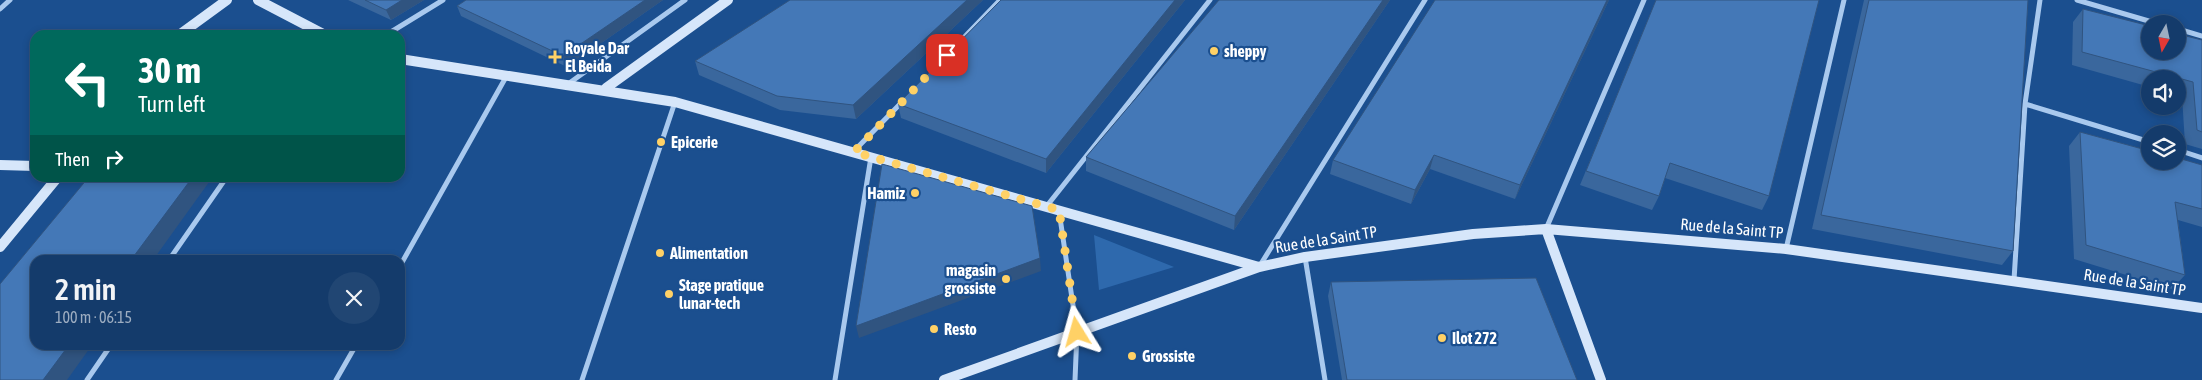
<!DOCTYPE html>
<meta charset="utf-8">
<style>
body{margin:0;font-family:"Asap Condensed",sans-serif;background:#214673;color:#f1f3f6;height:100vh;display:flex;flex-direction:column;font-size:19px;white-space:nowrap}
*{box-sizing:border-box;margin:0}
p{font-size:16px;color:#9dadc1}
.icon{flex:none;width:28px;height:28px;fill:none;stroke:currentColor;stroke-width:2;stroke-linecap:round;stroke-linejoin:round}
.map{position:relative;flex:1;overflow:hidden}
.panel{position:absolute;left:30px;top:255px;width:375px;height:95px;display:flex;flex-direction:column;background:#143b6b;border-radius:15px;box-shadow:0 2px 8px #0003,0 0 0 1px #33557e}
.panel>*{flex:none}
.banner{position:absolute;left:30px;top:30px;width:375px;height:152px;border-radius:15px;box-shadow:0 2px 8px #0003,0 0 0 1px #33557e;background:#00695c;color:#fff;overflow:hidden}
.needle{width:32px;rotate:189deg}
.tools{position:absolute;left:2141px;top:15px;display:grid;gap:10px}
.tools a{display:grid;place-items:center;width:45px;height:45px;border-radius:50%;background:#143b6b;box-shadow:0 2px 8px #0003,0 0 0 1px #33557e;font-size:25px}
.pin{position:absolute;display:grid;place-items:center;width:42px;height:42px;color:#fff;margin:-21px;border-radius:10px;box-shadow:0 2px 8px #0006}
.me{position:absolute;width:55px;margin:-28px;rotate:352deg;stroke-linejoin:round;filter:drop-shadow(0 0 4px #0008)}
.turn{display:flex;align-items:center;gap:18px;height:105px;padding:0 25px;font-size:22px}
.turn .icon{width:65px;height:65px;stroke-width:2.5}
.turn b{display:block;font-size:35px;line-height:42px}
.then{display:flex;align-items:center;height:48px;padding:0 25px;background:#0003;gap:10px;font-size:19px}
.round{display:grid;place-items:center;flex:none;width:52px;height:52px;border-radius:26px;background:#214673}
.overview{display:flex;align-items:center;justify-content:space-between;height:85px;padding:0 25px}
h1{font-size:30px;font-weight:600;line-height:38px}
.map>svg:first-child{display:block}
</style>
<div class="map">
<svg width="2202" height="380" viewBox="0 0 2202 380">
<rect width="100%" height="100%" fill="#1b4f8f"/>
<path fill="#2e69ad" d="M1094,235L1174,267L1099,290Z"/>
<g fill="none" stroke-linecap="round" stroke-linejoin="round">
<path stroke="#a9c9ee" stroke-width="5" d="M2077,0L2159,24
M0,9L10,0
M2178,29L2202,36
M386,35L443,0
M950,52L1000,0
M568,84L685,0
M2025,104L2150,142
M2178,150L2202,158
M853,152L903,101
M1046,207L1210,0
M1059,211L1077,332L1075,380
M1546,229L1644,0
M1786,249L1844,0
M1305,257L1325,380
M169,260L226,178
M400,266L506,77
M1259,267L1425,0
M2014,280L2025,104L2040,0
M87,380L111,345
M336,380L356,345
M582,380L675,102
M835,380L871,157"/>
<path stroke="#d6e6fa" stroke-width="10" d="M258,0L325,35
M179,35L227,0
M400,59L675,102L1259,267
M606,88L728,0
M0,165L35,166
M1546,229L1601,380
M0,247L57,178
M944,380L1259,267L1305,257L1473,234L1546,229L1786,249L2202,308"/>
</g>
<path fill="#3a679d" d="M348,0H424L391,20Z
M466,0H663L567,67L461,16L457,6Z
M983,0L856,119L780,110L699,75L695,61Z
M1001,0H1185L1046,173L901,118L898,104Z
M1219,0H1390L1234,230L1086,171V157Z
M1609,0L1515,199L1430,169L1411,204L1330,174L1333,160Z
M1656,0L1769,196L1762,210L1665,178L1659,196L1652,210L1580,185Z
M1864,0H2028L2013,251L2002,265L1812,229Z
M2083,9L2202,40V149L2185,144L2182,96L2178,95V79H2150V87L2072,65L2073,22Z
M2080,132L2202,165V227L2178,220L2185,275L2172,289L2074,259L2069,146Z
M1331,282L1577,380H1342L1328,296Z"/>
<path fill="#305480" d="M402,0H424L391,20L386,10Z
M645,0H663L567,67L563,56Z
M967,0H983L856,119L853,105Z
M1175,0H1185L1046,173V159Z
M1383,0H1390L1234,230L1235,216Z
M1607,0H1609L1515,199L1520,185Z
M242,31L245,35H239Z
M1434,155L1430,169L1411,204L1415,190Z
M192,178H212L153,260H131Z
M1040,258L1041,271L859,338L856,326Z
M69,345H92L67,380H43Z"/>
<path fill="#4478b7" stroke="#305480" d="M365,0H402L386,10Z
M466,0H645L563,56L457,6Z
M790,0H967L853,105L777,96L695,61Z
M1001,0H1175L1046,159L898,104Z
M1219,0H1383L1235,216L1086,157Z
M1435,0H1607L1520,185L1434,155L1415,190L1333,160Z
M1656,0H1819L1769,196L1670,163L1659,196L1586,171Z
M1869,0H2028L2013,251L1821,215Z
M2083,9L2150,26V51H2178V34L2202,40V132L2197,130L2193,82L2082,52Z
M216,31H242L239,35H213Z
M2080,132L2150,151V161H2178V158L2202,165V209L2175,202L2185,275L2086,245Z
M882,164L1032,206L1040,258L856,326Z
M88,178H192L131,260H35V345H69L43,380H0V284Z
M1536,278L1577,380H1347L1331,282Z"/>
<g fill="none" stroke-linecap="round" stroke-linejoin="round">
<path stroke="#ffd166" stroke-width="9" stroke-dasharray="0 16.2" d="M947,55L854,152L1059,210L1077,332"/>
</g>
<g fill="#ffd166" stroke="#1b4f8f" stroke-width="2">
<circle cx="1214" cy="51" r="5"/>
<path d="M552.5 49.5h5v5h5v5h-5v5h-5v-5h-5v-5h5z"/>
<circle cx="661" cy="142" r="5"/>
<circle cx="915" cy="193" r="5"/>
<circle cx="660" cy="253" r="5"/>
<circle cx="1006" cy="279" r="5"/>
<circle cx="669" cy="294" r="5"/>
<circle cx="934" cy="329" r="5"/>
<circle cx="1442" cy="338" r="5"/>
<circle cx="1132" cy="356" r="5"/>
</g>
<g text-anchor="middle" stroke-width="4.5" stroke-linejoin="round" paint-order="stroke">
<g font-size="16" font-weight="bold" fill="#fff" stroke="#1b4f8f" text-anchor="start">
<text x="565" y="54">Royale Dar<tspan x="565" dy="18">El Beida</tspan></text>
<text x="1224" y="57">sheppy</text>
<text x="671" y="148">Epicerie</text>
<text x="905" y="199" text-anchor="end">Hamiz</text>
<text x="670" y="259">Alimentation</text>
<text x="996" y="276" text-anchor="end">magasin<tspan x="996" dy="18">grossiste</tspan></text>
<text x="679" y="291">Stage pratique<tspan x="679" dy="18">lunar-tech</tspan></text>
<text x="944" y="335">Resto</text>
<text x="1452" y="344">Ilot 272</text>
<text x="1142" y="362">Grossiste</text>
</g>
<g font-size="16" fill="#fff" stroke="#1b4f8f">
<text transform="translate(1732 228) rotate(5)" y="6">Rue de la Saint TP</text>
<text transform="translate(1326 239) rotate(-9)" y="6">Rue de la Saint TP</text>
<text transform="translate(2135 282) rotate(9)" y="6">Rue de la Saint TP</text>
</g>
</g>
</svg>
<div class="tools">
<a><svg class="needle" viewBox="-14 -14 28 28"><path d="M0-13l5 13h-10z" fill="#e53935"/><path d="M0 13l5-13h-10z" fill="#9dadc1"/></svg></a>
<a><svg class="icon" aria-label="sound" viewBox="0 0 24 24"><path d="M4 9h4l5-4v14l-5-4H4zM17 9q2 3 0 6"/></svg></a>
<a><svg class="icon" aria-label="layers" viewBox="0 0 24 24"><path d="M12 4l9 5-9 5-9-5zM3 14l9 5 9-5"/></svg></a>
</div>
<div class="pin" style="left:947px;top:55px;background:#d93025"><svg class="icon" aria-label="arrive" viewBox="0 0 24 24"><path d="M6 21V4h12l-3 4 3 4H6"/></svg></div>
<svg class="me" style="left:1077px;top:332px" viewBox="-20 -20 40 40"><path d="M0-17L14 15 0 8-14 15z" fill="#ffd166" stroke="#fff" stroke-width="4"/></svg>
<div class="banner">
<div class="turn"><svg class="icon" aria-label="left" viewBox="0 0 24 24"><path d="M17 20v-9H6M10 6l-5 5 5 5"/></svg><div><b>30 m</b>Turn left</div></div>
<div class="then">Then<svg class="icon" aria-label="right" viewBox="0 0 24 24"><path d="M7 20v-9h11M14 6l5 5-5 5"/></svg></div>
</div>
<section class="panel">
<div class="overview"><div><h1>2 min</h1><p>100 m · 06:15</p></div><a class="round"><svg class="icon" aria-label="close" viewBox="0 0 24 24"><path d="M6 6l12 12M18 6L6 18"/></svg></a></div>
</section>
</div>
